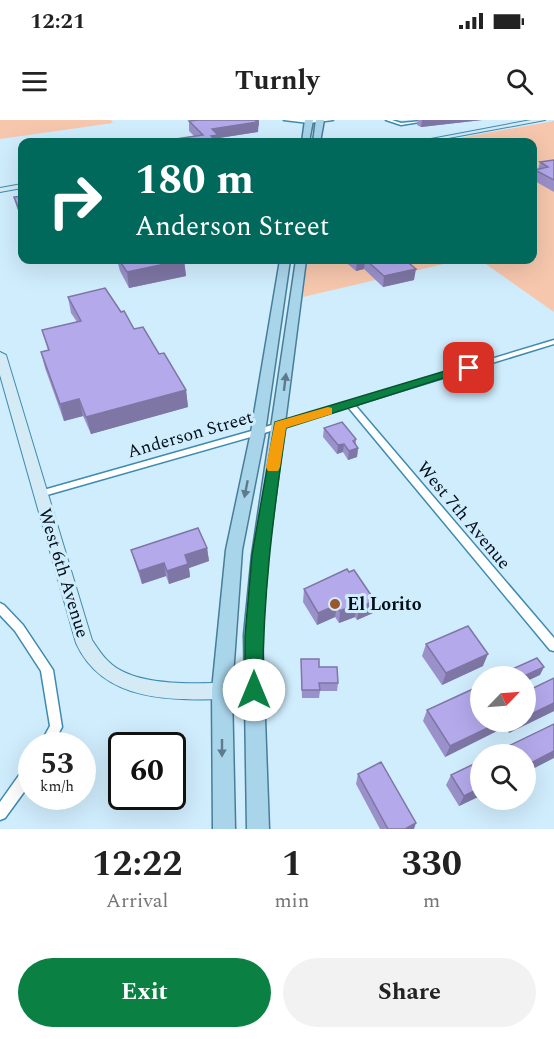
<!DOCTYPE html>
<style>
body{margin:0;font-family:Spectral,serif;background:#f2f2f2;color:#222;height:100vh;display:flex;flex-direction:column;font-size:22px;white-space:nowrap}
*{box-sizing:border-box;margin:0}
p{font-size:20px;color:#767676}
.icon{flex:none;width:33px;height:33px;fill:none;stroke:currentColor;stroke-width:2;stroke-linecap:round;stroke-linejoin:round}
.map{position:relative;height:709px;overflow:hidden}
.panel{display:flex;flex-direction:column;background:#fff;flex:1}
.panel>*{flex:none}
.hud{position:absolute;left:18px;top:18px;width:519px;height:126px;border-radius:12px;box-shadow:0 6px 24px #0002;background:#00695c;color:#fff;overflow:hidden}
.needle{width:39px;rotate:65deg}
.controls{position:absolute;left:470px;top:546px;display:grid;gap:12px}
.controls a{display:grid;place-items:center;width:66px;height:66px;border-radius:50%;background:#fff;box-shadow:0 6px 24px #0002;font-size:30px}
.speed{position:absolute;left:18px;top:612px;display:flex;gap:12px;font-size:30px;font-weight:700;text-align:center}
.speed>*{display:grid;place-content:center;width:78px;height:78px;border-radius:50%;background:#fff;box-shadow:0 6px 24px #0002;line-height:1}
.speed small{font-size:15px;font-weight:400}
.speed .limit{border:3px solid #111;border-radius:9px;background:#fff;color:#111}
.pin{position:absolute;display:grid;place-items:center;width:51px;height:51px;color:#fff;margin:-26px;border-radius:12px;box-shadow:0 3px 9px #0006}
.me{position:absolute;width:66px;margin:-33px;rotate:0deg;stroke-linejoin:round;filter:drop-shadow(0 0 4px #0008)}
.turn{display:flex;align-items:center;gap:21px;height:126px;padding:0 18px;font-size:27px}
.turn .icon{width:78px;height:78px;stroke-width:2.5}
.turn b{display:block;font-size:42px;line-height:51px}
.eta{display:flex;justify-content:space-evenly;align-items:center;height:102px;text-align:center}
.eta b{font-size:36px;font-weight:700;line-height:42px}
.primary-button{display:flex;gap:12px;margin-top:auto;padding:12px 18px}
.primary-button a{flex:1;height:69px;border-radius:36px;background:#0b8043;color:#fff;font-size:24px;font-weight:700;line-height:69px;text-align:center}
.primary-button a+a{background:#f2f2f2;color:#222}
.status{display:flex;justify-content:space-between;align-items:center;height:42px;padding:0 30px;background:#fff;direction:ltr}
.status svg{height:16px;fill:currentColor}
header{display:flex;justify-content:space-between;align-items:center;height:78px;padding:0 18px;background:#fff;font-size:27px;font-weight:700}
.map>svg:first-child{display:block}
</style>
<div class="status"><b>12:21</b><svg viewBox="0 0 49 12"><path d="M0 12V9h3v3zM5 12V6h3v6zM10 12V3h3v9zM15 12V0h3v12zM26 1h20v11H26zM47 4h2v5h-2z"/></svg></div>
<header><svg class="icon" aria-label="menu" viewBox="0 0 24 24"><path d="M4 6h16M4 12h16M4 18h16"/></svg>Turnly<svg class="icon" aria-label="search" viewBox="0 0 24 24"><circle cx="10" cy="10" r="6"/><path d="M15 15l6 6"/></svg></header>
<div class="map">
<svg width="554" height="709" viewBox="0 0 554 709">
<rect width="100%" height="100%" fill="#d0edfd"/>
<path fill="#f6c7ad" d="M0,0H111L113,3L0,19Z
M554,1V192L480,140H532V22H436Z
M307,140H461L303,177Z"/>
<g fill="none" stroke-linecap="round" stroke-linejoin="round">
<g stroke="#3e8bb0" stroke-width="3">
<path id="street" d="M284,0H333L309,3Z
M386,0H392L401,3L432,0L401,5Z
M554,220V224L355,285L554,518V531L550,530L348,287L261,314L40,377L37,376L35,374L37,372L40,371L255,310Z
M0,483L4,485L23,505L53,550L62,607L52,626H39L50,606L41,551L15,511L0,495Z
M32,643V661L5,698L0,700V682L27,644Z"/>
</g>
<g stroke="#3e8bb0" stroke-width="2">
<path id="secondary" d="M531,0H545L427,22H415Z
M22,64V68L0,72V68Z
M0,232L6,235L92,520C100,532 107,543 120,550C154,569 216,562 254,562L260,564L263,570L260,576L254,578C192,579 107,591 76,523L0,255Z"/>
</g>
<g stroke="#487d99" stroke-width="3">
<path id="primary" d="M305,0H313L309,22H302Z
M316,0H324L320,22H313Z
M280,140H290L265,312L242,430L232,570L235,709H213L212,570L226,430L251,312Z
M296,140H306L268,435L262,515L269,709H247L244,515L252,435Z"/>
</g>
<use href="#street" fill="#fff" fill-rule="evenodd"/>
<use href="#secondary" fill="#d4eaf5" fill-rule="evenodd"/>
<use href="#primary" fill="#a9d5eb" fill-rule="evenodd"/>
</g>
<path fill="#9b91ca" d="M198,0H259V6H257L258,12L219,18V22H170L169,20L194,16L189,11V1Z
M418,0H482L421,7L417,5Z
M554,40V72L533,60L535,50L538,49L540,42Z
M22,76V101L17,88L14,77Z
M117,140H184L186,156L129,168L120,151Z
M343,140H405L414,160L383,167L364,149L356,151Z
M68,177L121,192L134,209L159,234L186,270L188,287L91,314L83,296L64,301L45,248L41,232L48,230L42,210L77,202L71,193Z
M324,308L356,319V324L358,328L357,337L348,340L343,332L337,334L323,317Z
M207,428L209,441L189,448L190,457L169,464L166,456L142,464L135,443L131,430Z
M347,449L373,493L357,500L355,497L339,503L335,497L317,505L303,482L304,469Z
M426,524L483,546L442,565L422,536Z
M301,539L319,547L338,563L337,571H320L319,578H302Z
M554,558V591L509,613L505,607L445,637L423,601L427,590L475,568L480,575V602H525V572Z
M358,654L414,709H380L356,664Z
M451,655L480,676L459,686L446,665Z"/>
<path fill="#7e76a4" d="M253,0H259L258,12L219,18V22H212V9Z
M422,0H482L421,7Z
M184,140L186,156L129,168L127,152Z
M362,140H365L364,149L356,151L357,141Z
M416,149L414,160L383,167L384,156Z
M186,270L188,287L91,314L86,297Z
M79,279L83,296L64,301L60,284Z
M344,324L343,332L337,334L338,325Z
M358,328L357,337L348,340L349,331Z
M207,428L209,441L189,448L190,457L169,464L167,451L185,435Z
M164,443L166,456L142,464L139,451Z
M375,481L373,493L357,500L359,487Z
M356,484L355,497L339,503L340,491Z
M337,485L335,497L317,505L318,493Z
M488,534L483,546L442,565L446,553Z
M544,547L540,555L525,562V556H524Z
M554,583V591L509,613L515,602H525V597Z
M500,602H508L505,607L445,637L450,626Z
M554,631V638L525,653V646Z
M480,668V676L459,686L464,676Z
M416,703L414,709H405Z"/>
<path fill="#b4a9eb" stroke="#7e76a4" stroke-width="1.5" d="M198,0H255L257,2L212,9L218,15L211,16L218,22H172L169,20L203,15L189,1Z
M554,40V60L535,50L548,47L540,42Z
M22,76V92H20L14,77Z
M119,140H184L127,152Z
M366,140H405L416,149L384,156Z
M105,168L121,192L124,191L134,209L143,207L159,234L164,233L186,270L86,297L79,279L60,284L41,232L49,230L42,210L81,201L68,177Z
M342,302L356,319L353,321L358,328L349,331L344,324L338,325L324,308Z
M198,408L207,428L185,435L188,444L167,451L164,443L139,451L131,430Z
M347,449L349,452L354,450L375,481L359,487L356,484L340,491L337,485L318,493L304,469Z
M468,506L488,534L446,553L426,524Z
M537,538L544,547L524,556H497Z
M301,539H319V547H337L338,563H319L320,570H302Z
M554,558V583L525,597V572Z
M475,568L480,575V602H500L450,626L427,590Z
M554,604V631L525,646V634H492Z
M480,641V668L464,676L451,655Z
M381,642L416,703L405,709H388L358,654Z"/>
<defs><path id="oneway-solid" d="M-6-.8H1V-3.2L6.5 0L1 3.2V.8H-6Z" transform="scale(1.5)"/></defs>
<g fill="#5d7b8c">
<use href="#oneway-solid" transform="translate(285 262) rotate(-83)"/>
<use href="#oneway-solid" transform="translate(246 369) rotate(101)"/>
<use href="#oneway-solid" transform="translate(222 628) rotate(90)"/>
</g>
<path fill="#0b8043" stroke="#07532c" stroke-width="1.5" d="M465,245L475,248L286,308C273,396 262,481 263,570L260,576L254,579L247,576L245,570V516L252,435L275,302Z"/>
<path fill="#f59e0b" d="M328,287L332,288V294L286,308L280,347L278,351H268L266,347L275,302Z"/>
<circle fill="#9b572a" stroke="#d0edfd" stroke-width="2" cx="335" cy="484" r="6"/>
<g text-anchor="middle" stroke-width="6" stroke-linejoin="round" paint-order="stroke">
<g font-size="18" fill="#000e18" stroke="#d0edfd">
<text transform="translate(190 314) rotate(-16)" y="6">Anderson Street</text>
<text transform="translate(464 395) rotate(50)" y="6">West 7th Avenue</text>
<text transform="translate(64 453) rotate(73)" y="6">West 6th Avenue</text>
</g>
<g font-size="18" font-weight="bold" fill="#000e18" stroke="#d0edfd" text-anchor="start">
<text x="347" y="490">El Lorito</text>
</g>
</g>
</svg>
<div class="controls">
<a><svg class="needle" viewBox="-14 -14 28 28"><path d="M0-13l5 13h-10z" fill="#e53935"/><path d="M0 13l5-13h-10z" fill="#767676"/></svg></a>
<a><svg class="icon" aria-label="search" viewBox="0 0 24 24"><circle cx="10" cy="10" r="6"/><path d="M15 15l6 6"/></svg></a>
</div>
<div class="speed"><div>53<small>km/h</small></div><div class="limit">60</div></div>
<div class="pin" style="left:469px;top:248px;background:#d93025"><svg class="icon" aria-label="arrive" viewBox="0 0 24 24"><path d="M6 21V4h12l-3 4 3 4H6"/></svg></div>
<svg class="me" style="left:254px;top:570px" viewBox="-20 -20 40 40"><circle r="19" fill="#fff"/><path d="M0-13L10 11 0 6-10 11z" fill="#0b8043"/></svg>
<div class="hud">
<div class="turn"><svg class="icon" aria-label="right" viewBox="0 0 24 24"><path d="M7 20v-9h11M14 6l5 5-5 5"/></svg><div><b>180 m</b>Anderson Street</div></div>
</div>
</div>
<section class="panel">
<div class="eta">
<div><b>12:22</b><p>Arrival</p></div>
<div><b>1</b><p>min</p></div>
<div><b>330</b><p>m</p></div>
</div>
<div class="primary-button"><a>Exit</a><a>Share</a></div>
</section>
